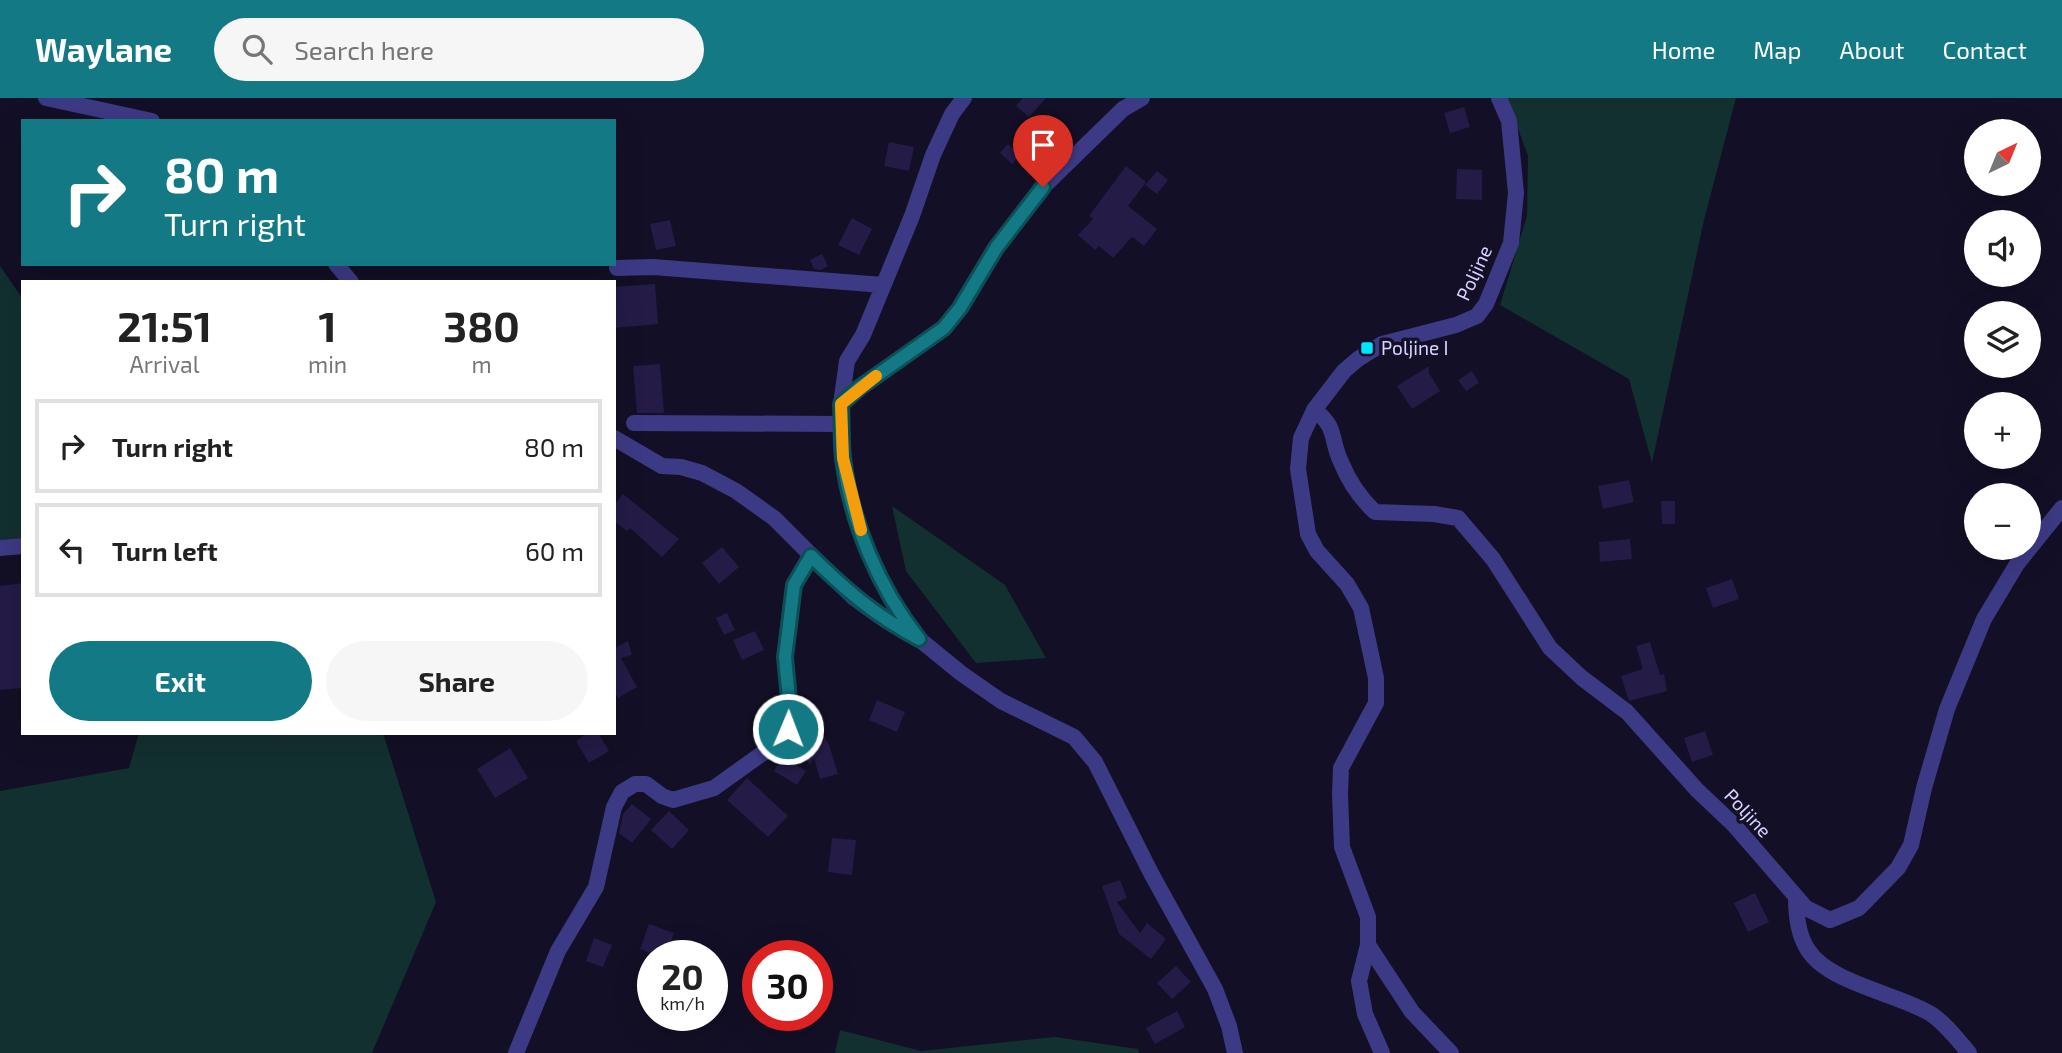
<!DOCTYPE html>
<meta charset="utf-8">
<style>
body{margin:0;font-family:"Exo 2",sans-serif;background:#f6f6f6;color:#222;height:100vh;display:flex;flex-direction:column;font-size:26px;white-space:nowrap}
*{box-sizing:border-box;margin:0}
p{font-size:23px;color:#767676}
.icon{flex:none;width:38px;height:38px;fill:none;stroke:currentColor;stroke-width:2;stroke-linecap:round;stroke-linejoin:round}
.map{position:relative;flex:1;overflow:hidden}
.drawer{position:absolute;left:21px;top:182px;width:595px;height:455px;display:flex;flex-direction:column;background:#fff;border-radius:0px;box-shadow:0 7px 28px #0002}
.drawer>*{flex:none}
.top-card{position:absolute;left:21px;top:21px;width:595px;height:147px;border-radius:0px;box-shadow:0 7px 28px #0002;background:#137a85;color:#fff;overflow:hidden}
.needle{width:46px;rotate:43deg}
.controls{position:absolute;left:1964px;top:21px;display:grid;gap:14px}
.controls a{display:grid;place-items:center;width:77px;height:77px;border-radius:50%;background:#fff;box-shadow:0 7px 28px #0002;font-size:35px}
.speed{position:absolute;left:637px;top:842px;display:flex;gap:14px;font-size:35px;font-weight:700;text-align:center}
.speed>*{display:grid;place-content:center;width:91px;height:91px;border-radius:50%;background:#fff;box-shadow:0 7px 28px #0002;line-height:1}
.speed small{font-size:18px;font-weight:400}
.speed .limit{border:10px solid #d22;background:#fff;color:#111}
.pin{position:absolute;display:grid;place-items:center;width:60px;height:60px;color:#fff;margin:-72px -30px;border-radius:50% 50% 50% 0;rotate:-45deg;box-shadow:0 0 7px #0007}
.pin .icon{rotate:45deg}
.me{position:absolute;width:77px;margin:-38px;rotate:1deg;stroke-linejoin:round;filter:drop-shadow(0 0 5px #0008)}
.turn{display:flex;align-items:center;gap:24px;height:147px;padding:0 28px;font-size:32px}
.turn .icon{width:91px;height:91px;stroke-width:2.5}
.turn b{display:block;font-size:49px;line-height:60px}
.eta{display:flex;justify-content:space-evenly;align-items:center;height:119px;text-align:center}
.eta b{font-size:42px;font-weight:700;line-height:49px}
.action{display:flex;gap:14px;margin-top:auto;padding:14px 28px}
.action a{flex:1;height:80px;border-radius:42px;background:#137a85;color:#fff;font-size:28px;font-weight:700;line-height:80px;text-align:center}
.action a+a{background:#f6f6f6;color:#222}
ul{padding:0;list-style:none}
li{display:flex;align-items:center;gap:21px;height:94px;margin:0 14px 10px;padding:0 14px;border:4px solid #e0e0e0;border-radius:0px}
li div{flex:1}
li b{display:block;font-size:26px}
li em{font-style:normal}
header{display:flex;align-items:center;gap:42px;box-sizing:border-box;height:98px;padding:0 35px;background:#137a85;color:#fff}
header strong{font-size:33px}
nav{display:flex;gap:38px;margin-inline-start:auto;font-size:24px}
.search{width:490px;height:63px;background:#f6f6f6;display:flex;align-items:center;gap:18px;box-sizing:border-box;padding:0 24px;border-radius:38px;color:#767676;font-size:26px}
.map>svg:first-child{display:block}
</style>
<header>
<strong>Waylane</strong>
<div class="search"><svg class="icon" aria-label="search" viewBox="0 0 24 24"><circle cx="10" cy="10" r="6"/><path d="M15 15l6 6"/></svg>Search here</div>
<nav><a>Home</a><a>Map</a><a>About</a><a>Contact</a></nav>
</header>
<div class="map">
<svg width="2062" height="955" viewBox="0 0 2062 955">
<rect width="100%" height="100%" fill="#130f26"/>
<path fill="#12302f" d="M1507,0H1736L1704,122L1652,365L1629,281L1500,207L1527,118L1528,58Z
M0,168L23,201V440L0,442Z
M892,408L1005,487L1046,560L976,565L906,473Z
M139,635H383L436,804L372,955H0V693L129,670Z
M840,932L921,953L1055,939L1138,951L1139,955H835Z"/>
<path fill="#241b47" d="M1023,0H1046L1029,19L1016,8Z
M1464,9L1470,29L1450,35L1444,15Z
M889,44L914,49L909,73L884,68Z
M1008,46L1020,57L1012,66L1000,55Z
M1126,68L1146,84L1128,108L1157,131L1144,148L1132,139L1113,160L1099,148L1095,152L1078,137L1093,121L1089,118Z
M1457,71L1482,72V102L1456,101Z
M1157,73L1168,82L1157,96L1145,87Z
M852,120L872,131L859,157L838,147Z
M670,122L676,148L656,152L650,126Z
M822,156L828,168L821,172L814,171L810,162Z
M655,186L658,226L614,230V189Z
M660,266L664,315H637L633,268Z
M1429,268V275L1440,293L1412,311L1397,288Z
M1472,273L1479,285L1466,293L1458,282Z
M1629,382L1634,404L1603,411L1598,388Z
M623,396L679,441L662,459L630,430L627,433L614,423V407Z
M1661,403H1675V426H1662Z
M1630,441L1632,461L1600,464L1599,444Z
M722,449L739,469L719,486L702,465Z
M1732,481L1739,501L1713,510L1706,490Z
M23,485V590L0,592V488Z
M727,515L735,532L724,537L716,520Z
M755,533L764,552L742,562L733,542Z
M628,543L632,557L621,560L637,589L618,600L614,593V548L615,550Z
M1650,544L1660,577L1664,576L1667,593L1629,603L1621,578L1643,571L1636,548Z
M877,602L905,614L897,634L869,622Z
M816,625L829,647L838,676L820,681L814,660L810,667L793,640Z
M1705,633L1713,657L1692,664L1684,640Z
M588,635H598L609,653L589,665L576,643Z
M510,650L528,680L495,700L477,671Z
M783,659L806,673L797,687L774,673Z
M747,680L788,718L768,739L727,702Z
M632,706L651,721L632,745L619,735L623,716Z
M669,713L689,732L672,751L651,732Z
M832,740L856,742L852,777L828,774Z
M1120,782L1127,800L1117,804L1140,835L1147,825L1166,841L1151,861L1119,836L1102,788Z
M1755,795L1769,824L1748,834L1734,805Z
M649,826L674,835L666,858H658L640,851Z
M594,840L612,847L603,869L586,863Z
M1176,868L1191,884L1172,901L1157,885Z
M1177,913L1185,929L1155,946L1146,930Z"/>
<g fill="none" stroke-linecap="round" stroke-linejoin="round">
<path stroke="#3d3a85" stroke-width="16" d="M46,0L152,23
M336,166L351,184
M617,170L653,169L883,187
M841,306L847,263L863,237L912,118L933,57L952,16L964,0
M1314,312C1338,329 1330,342 1341,364C1349,384 1359,399 1375,414L1434,416L1458,420L1493,461L1550,550L1582,580L1627,614L1697,692L1734,727L1806,810L1830,822L1859,810L1898,770L1911,747L1924,690L1947,611L1984,521L2017,466L2062,410
M634,325L841,326
M614,340L662,368L681,369L702,375L736,393L774,420L854,500L885,522L919,541L962,576L1001,603L1074,639L1095,664L1152,777L1215,891L1229,928L1235,955
M0,450L23,448
M914,536C876,486 852,422 843,361C841,343 841,324 841,306L859,290L944,230L960,210L996,150L1043,89L1123,11L1142,0
M1796,800C1796,816 1798,837 1808,852C1830,886 1897,895 1931,916C1946,926 1957,941 1969,955
M1368,847L1412,914L1451,955
M516,955L558,853L596,789L614,709L622,694L635,686H646L662,698L673,702L714,690L763,655L788,630L790,612L785,559L794,487L811,458
M1382,955L1365,916L1359,883L1368,847V819L1342,749L1340,696L1341,670L1376,605V580L1361,510L1347,486L1317,453L1308,436L1298,371L1301,340L1314,312L1344,273L1358,261L1382,246L1456,227L1477,218L1486,206L1511,145L1516,95L1509,23L1499,0"/>
</g>
<g fill="none" stroke-linecap="round" stroke-linejoin="round">
<g stroke="#0c4f56" stroke-width="18">
<path id="route" d="M788,631L790,612L785,559L794,487L811,458C848,494 873,516 919,541C879,490 851,425 843,360C841,342 842,324 841,306L859,290L944,230L960,210L996,150L1043,89"/>
</g>
<use href="#route" stroke="#137a85" stroke-width="12"/>
<path stroke="#f59e0b" stroke-width="12" d="M861,432L843,360L841,306L876,278"/>
</g>
<rect fill="#00e5ff" stroke="#130f26" stroke-width="2.5" x="1360" y="243" width="14" height="14" rx="3.5"/>
<g text-anchor="middle" stroke-width="7" stroke-linejoin="round" paint-order="stroke">
<g font-size="19" fill="#d9d4ff" stroke="#130f26">
<text transform="translate(1474 175) rotate(-65)" y="7">Poljine</text>
<text transform="translate(1748 715) rotate(47)" y="7">Poljine</text>
</g>
<g font-size="19" fill="#d9d4ff" stroke="#130f26" text-anchor="start">
<text x="1381" y="257">Poljine I</text>
</g>
</g>
</svg>
<div class="controls">
<a><svg class="needle" viewBox="-14 -14 28 28"><path d="M0-13l5 13h-10z" fill="#e53935"/><path d="M0 13l5-13h-10z" fill="#767676"/></svg></a>
<a><svg class="icon" aria-label="sound" viewBox="0 0 24 24"><path d="M4 9h4l5-4v14l-5-4H4zM17 9q2 3 0 6"/></svg></a>
<a><svg class="icon" aria-label="layers" viewBox="0 0 24 24"><path d="M12 4l9 5-9 5-9-5zM3 14l9 5 9-5"/></svg></a>
<a>+</a>
<a>−</a>
</div>
<div class="speed"><div>20<small>km/h</small></div><div class="limit">30</div></div>
<div class="pin" style="left:1043px;top:89px;background:#d93025"><svg class="icon" aria-label="arrive" viewBox="0 0 24 24"><path d="M6 21V4h12l-3 4 3 4H6"/></svg></div>
<svg class="me" style="left:788px;top:631px" viewBox="-20 -20 40 40"><circle r="17" fill="#137a85" stroke="#fff" stroke-width="3"/><path d="M0-11L8 9 0 5-8 9z" fill="#fff"/></svg>
<div class="top-card">
<div class="turn"><svg class="icon" aria-label="right" viewBox="0 0 24 24"><path d="M7 20v-9h11M14 6l5 5-5 5"/></svg><div><b>80 m</b>Turn right</div></div>
</div>
<section class="drawer">
<div class="eta">
<div><b>21:51</b><p>Arrival</p></div>
<div><b>1</b><p>min</p></div>
<div><b>380</b><p>m</p></div>
</div>
<ul>
<li><svg class="icon" aria-label="right" viewBox="0 0 24 24"><path d="M7 20v-9h11M14 6l5 5-5 5"/></svg><div><b>Turn right</b></div><em>80 m</em></li>
<li><svg class="icon" aria-label="left" viewBox="0 0 24 24"><path d="M17 20v-9H6M10 6l-5 5 5 5"/></svg><div><b>Turn left</b></div><em>60 m</em></li>
</ul>
<div class="action"><a>Exit</a><a>Share</a></div>
</section>
</div>
